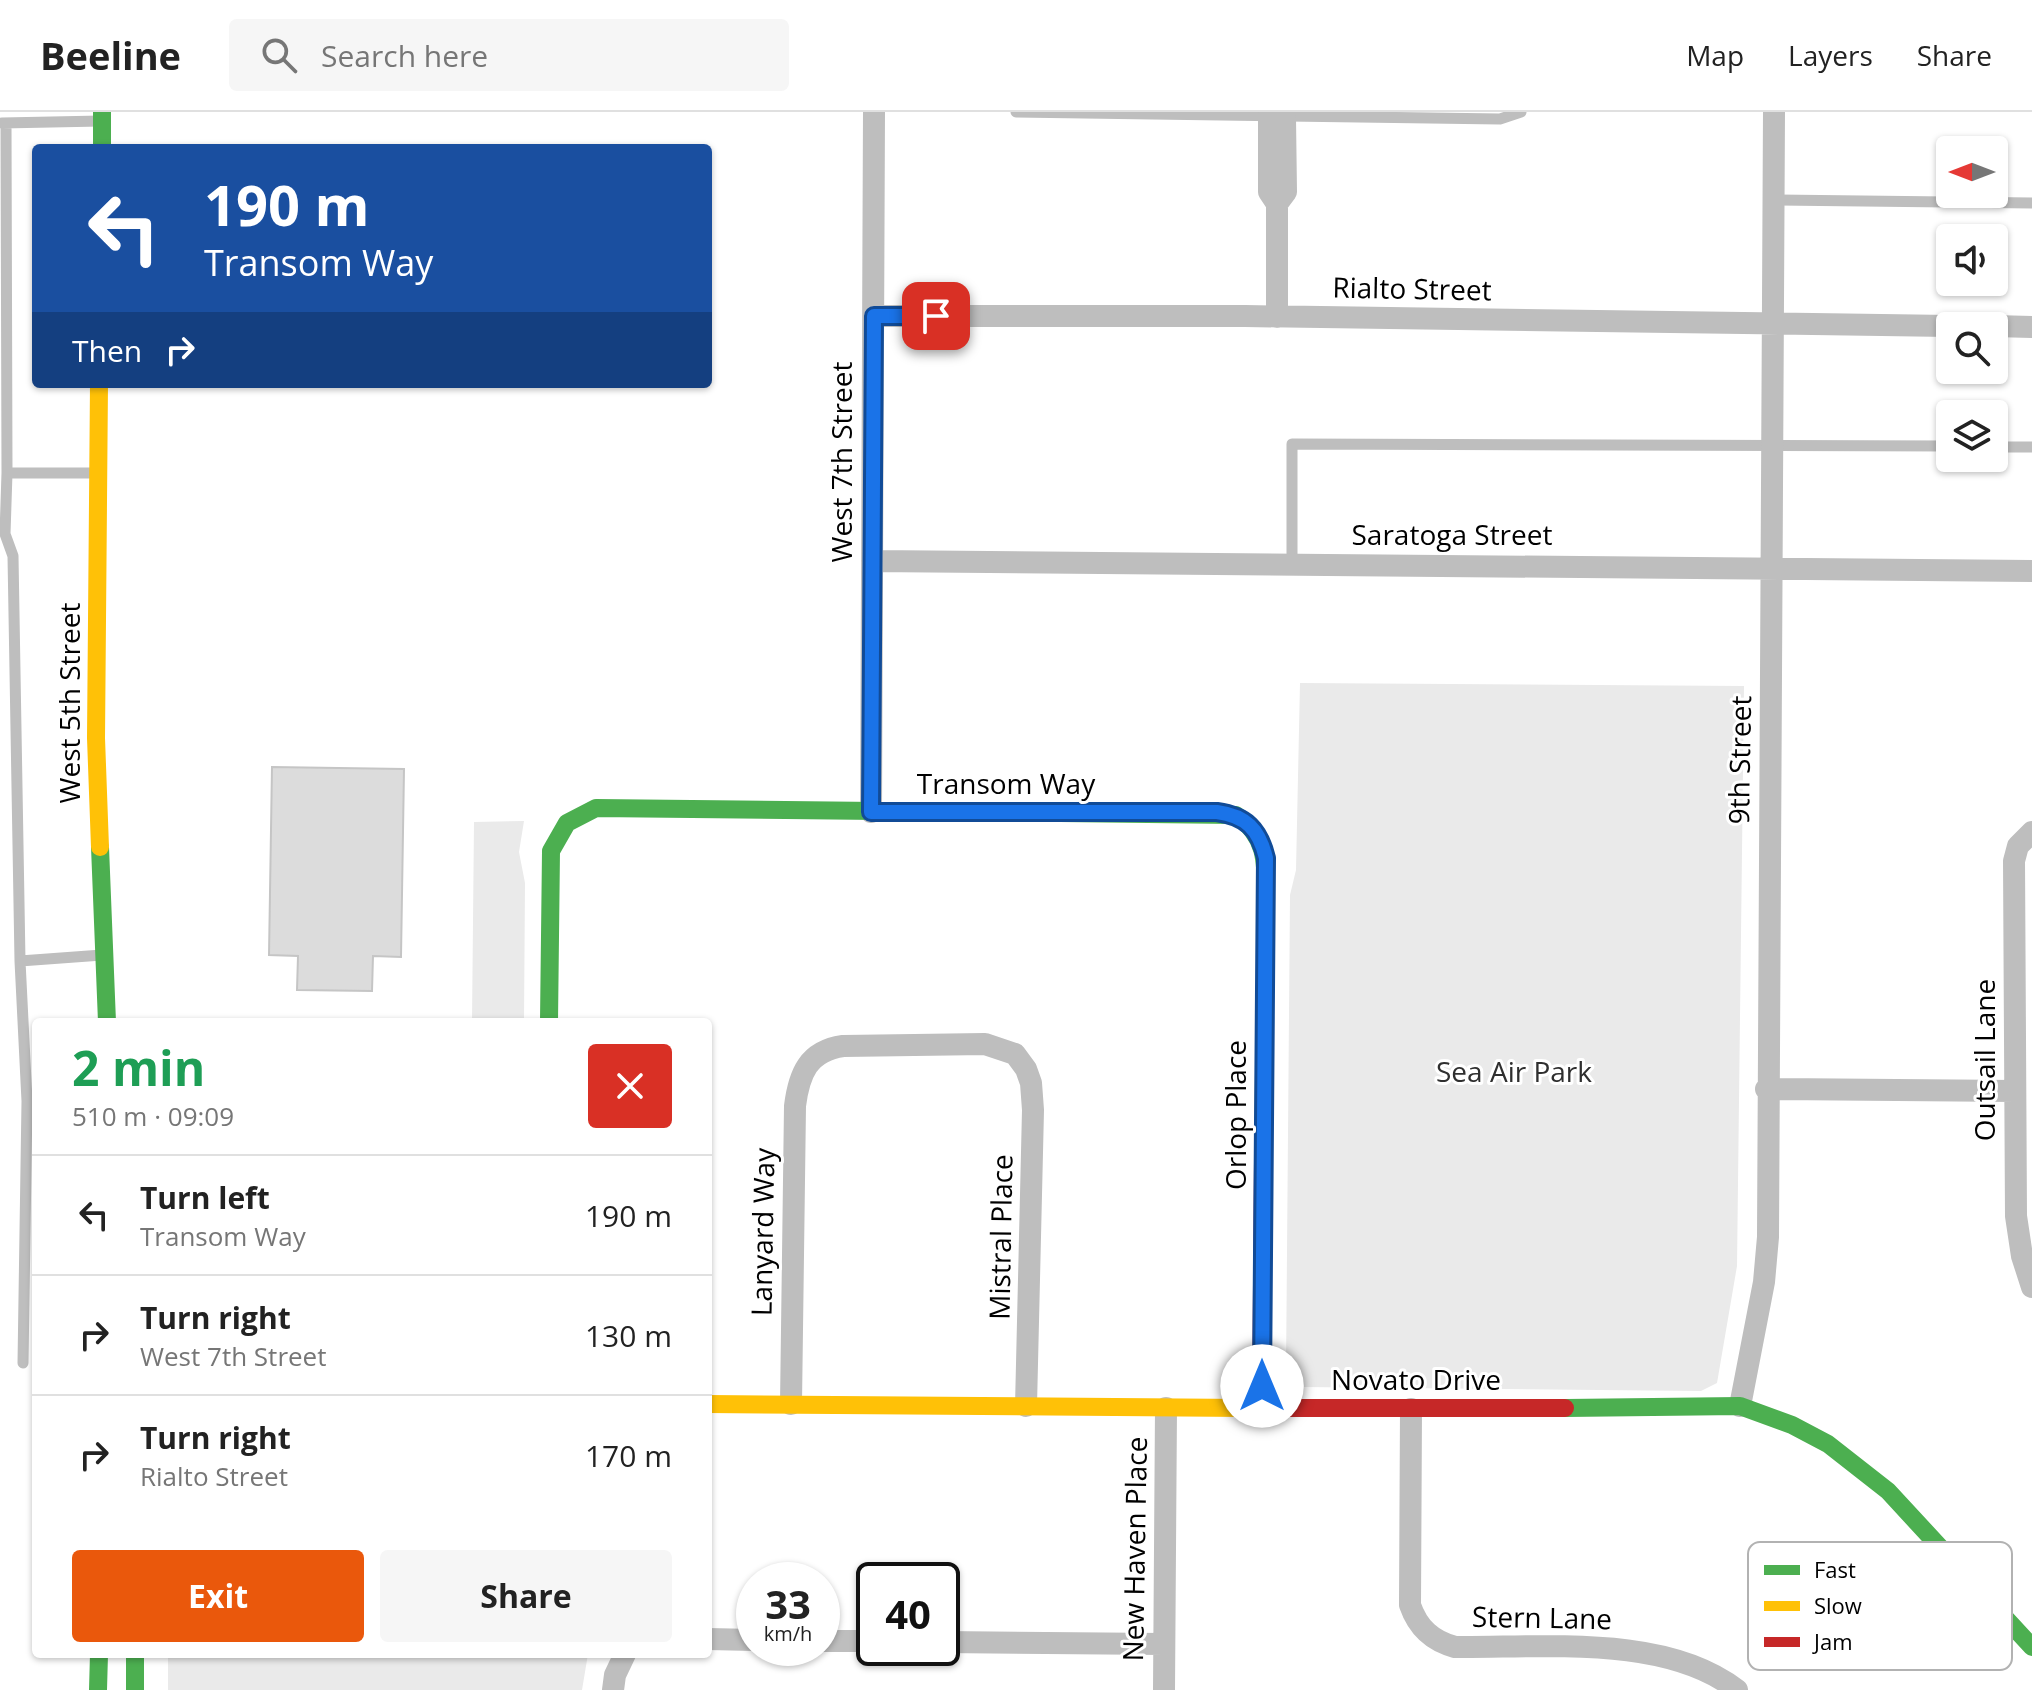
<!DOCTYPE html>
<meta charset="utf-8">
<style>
body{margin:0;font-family:"Open Sans",sans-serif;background:#f6f6f6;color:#222;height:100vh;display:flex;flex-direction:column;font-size:30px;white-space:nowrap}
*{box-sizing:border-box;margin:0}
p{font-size:26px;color:#767676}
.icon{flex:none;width:44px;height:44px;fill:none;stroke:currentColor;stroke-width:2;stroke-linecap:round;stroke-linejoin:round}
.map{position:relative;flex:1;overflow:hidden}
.panel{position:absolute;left:32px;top:906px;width:680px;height:640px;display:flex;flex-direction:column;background:#fff;border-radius:8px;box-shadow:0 2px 6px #0004}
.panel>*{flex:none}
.hud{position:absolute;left:32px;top:32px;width:680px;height:244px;border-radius:8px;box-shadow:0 2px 6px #0004;background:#1a4fa0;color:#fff;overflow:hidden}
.needle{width:52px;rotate:270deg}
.buttons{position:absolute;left:1936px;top:24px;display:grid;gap:16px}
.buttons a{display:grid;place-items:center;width:72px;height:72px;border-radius:8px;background:#fff;box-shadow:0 2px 6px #0004;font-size:40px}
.speed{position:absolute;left:736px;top:1450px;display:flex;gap:16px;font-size:40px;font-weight:700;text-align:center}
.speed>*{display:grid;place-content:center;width:104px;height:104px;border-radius:50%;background:#fff;box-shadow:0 2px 6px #0004;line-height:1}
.speed small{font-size:20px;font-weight:400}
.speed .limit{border:4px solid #111;border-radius:12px;background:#fff;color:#111}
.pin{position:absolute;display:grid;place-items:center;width:68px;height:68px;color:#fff;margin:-34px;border-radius:16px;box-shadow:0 4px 12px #0006}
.me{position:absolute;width:88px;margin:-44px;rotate:0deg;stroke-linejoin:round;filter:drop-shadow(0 0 6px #0008)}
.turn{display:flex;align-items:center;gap:28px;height:168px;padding:0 40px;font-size:36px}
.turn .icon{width:104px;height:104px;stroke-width:2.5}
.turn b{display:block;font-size:56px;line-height:68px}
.then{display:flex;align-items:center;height:76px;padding:0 40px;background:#0003;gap:16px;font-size:30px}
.round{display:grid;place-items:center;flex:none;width:84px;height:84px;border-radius:8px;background:#f6f6f6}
.overview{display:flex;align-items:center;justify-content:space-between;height:136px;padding:0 40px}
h1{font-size:48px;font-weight:700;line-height:60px;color:#1e9e55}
.primary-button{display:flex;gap:16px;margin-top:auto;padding:16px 40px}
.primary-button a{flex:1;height:92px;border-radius:8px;background:#ea580c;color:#fff;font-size:32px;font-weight:700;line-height:92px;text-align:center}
.primary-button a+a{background:#f6f6f6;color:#222}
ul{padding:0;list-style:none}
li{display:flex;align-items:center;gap:24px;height:120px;padding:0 40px;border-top:2px solid #e0e0e0}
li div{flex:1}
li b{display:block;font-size:30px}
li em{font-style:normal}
header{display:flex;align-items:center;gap:48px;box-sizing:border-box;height:112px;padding:0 40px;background:#fff;border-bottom:2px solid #e0e0e0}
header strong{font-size:38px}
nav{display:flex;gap:44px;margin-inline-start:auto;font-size:28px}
.search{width:560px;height:72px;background:#f6f6f6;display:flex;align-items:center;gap:20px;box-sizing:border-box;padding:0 28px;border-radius:8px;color:#767676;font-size:30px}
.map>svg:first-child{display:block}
</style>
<header>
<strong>Beeline</strong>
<div class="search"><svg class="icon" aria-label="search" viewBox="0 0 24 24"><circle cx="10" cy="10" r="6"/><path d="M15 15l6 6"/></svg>Search here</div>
<nav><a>Map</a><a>Layers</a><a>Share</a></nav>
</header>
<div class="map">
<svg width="2032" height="1578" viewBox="0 0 2032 1578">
<rect width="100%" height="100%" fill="#fff"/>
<path fill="#eaeaea" d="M1300,571L1744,574L1737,1154L1717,1271L1701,1279L1301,1275L1286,1260L1290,783L1296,758Z
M524,709L519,740L525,771L524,910H472L474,710Z
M168,1542H588L582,1578H168Z"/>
<path fill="#dcdcdc" stroke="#c5c5c5" stroke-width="2" d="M272,655L404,657L401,845L373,844L372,879L297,878L298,844L269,843Z"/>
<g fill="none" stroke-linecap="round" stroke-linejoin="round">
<path stroke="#bebebe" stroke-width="11" d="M1016,0L1500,7L1521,0
M2,11L101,9
M6,11L7,361H96
M1773,88L2032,91
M1994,335H2032
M7,361L5,422L13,444L20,849L102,843
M1292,452V332L1950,334
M20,849L27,989L23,1251"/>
<path stroke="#bebebe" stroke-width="22" d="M1269,5V80L1277,92V205
M1277,92L1286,80L1285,6
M874,204H1245L1950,214
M1994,214L2032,215
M872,449L2032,459
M871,700L874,0
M2032,720L2018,734L2014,749L2016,1104L2022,1144L2032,1175
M1766,977L2015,979
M791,1292L795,994C799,962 808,939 843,934L985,932L1015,942L1026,957L1031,971L1033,998L1026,1294
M1740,1294L1764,1170L1768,1125L1774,0
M1411,1297L1410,1493C1418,1516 1432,1529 1455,1535C1542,1536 1665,1522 1737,1578
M708,1527L754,1528
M822,1529H874
M942,1530L1164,1532
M613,1578L615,1563L625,1542
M1164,1578L1166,1296"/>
<path stroke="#4caf50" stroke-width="18" d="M102,0V36
M100,735L107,910
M549,910L551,739L567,711L596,696L1236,703C1266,724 1266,749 1266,783
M1565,1296L1740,1294L1792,1313L1828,1332L1888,1379L2032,1535
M135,1542V1578
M98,1578L99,1542"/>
<path stroke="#ffc107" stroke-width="18" d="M99,272L96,626L100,735
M1263,1051L1266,783
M708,1292L1247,1296"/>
<path stroke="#c62828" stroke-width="18" d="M1261,1295L1263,1051
M1247,1296H1565"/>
</g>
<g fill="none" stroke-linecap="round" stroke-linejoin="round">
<g stroke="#114b97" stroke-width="20">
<path id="route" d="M936,204H874L871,700H1217C1246,704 1259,717 1266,746L1262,1274"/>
</g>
<use href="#route" stroke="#1a73e8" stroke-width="14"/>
</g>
<g text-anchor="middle" stroke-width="6" stroke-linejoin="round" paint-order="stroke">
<g font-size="28" fill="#000" stroke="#fff">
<text transform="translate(1412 177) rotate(1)" y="10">Rialto Street</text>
<text transform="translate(842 350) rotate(-90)" y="10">West 7th Street</text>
<text x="1452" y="433">Saratoga Street</text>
<text transform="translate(70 591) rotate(-90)" y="10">West 5th Street</text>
<text transform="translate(1740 648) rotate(-89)" y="10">9th Street</text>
<text x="1006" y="682">Transom Way</text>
<text transform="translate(1985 948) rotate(-90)" y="10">Outsail Lane</text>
<text transform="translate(1236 1003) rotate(-90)" y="10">Orlop Place</text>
<text transform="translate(763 1120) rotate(-89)" y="10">Lanyard Way</text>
<text transform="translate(1001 1125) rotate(-89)" y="10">Mistral Place</text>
<text x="1416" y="1278">Novato Drive</text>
<text transform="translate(1135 1437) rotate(-89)" y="10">New Haven Place</text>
<text transform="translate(1542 1506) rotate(1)" y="10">Stern Lane</text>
</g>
<g font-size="28" fill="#2f2f2f" stroke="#fff">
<text x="1514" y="970">Sea Air Park</text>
</g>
</g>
<rect x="1748" y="1430" width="264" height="128" rx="12" fill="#fff" stroke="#b2b2b2" stroke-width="2"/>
<rect x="1764" y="1453" width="36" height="10" fill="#4caf50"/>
<rect x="1764" y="1489" width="36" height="10" fill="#ffc107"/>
<rect x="1764" y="1525" width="36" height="10" fill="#c62828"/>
<g font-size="22" fill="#000">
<text x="1814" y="1466">Fast</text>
<text x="1814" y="1502">Slow</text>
<text x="1814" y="1538">Jam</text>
</g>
</svg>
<div class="buttons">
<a><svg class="needle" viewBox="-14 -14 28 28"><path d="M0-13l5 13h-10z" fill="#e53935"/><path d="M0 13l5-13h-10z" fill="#767676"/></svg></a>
<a><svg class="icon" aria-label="sound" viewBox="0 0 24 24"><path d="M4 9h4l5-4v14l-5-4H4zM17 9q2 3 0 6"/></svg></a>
<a><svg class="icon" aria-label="search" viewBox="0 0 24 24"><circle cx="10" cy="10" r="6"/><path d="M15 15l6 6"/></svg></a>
<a><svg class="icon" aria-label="layers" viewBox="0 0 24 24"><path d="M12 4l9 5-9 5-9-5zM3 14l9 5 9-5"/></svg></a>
</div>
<div class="speed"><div>33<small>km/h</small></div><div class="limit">40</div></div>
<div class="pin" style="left:936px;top:204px;background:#d93025"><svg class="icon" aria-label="arrive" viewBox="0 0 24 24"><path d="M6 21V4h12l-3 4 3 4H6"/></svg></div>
<svg class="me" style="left:1262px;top:1274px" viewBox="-20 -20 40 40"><circle r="19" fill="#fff"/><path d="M0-13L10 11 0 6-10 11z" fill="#1a73e8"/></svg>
<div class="hud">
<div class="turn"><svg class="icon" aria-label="left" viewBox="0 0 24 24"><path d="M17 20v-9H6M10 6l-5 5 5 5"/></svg><div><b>190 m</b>Transom Way</div></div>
<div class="then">Then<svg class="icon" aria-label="right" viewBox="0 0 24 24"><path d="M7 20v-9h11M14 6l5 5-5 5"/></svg></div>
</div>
<section class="panel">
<div class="overview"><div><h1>2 min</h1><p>510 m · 09:09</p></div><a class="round" style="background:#d93025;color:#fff"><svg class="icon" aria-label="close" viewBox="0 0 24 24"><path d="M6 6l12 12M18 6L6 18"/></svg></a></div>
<ul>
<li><svg class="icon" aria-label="left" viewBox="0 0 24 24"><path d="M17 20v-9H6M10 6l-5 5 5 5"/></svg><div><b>Turn left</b><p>Transom Way</p></div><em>190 m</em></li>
<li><svg class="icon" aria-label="right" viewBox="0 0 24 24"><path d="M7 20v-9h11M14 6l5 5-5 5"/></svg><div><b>Turn right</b><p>West 7th Street</p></div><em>130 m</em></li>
<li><svg class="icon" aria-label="right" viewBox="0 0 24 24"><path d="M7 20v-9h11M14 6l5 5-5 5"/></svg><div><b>Turn right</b><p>Rialto Street</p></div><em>170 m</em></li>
</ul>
<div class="primary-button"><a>Exit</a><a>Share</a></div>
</section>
</div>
